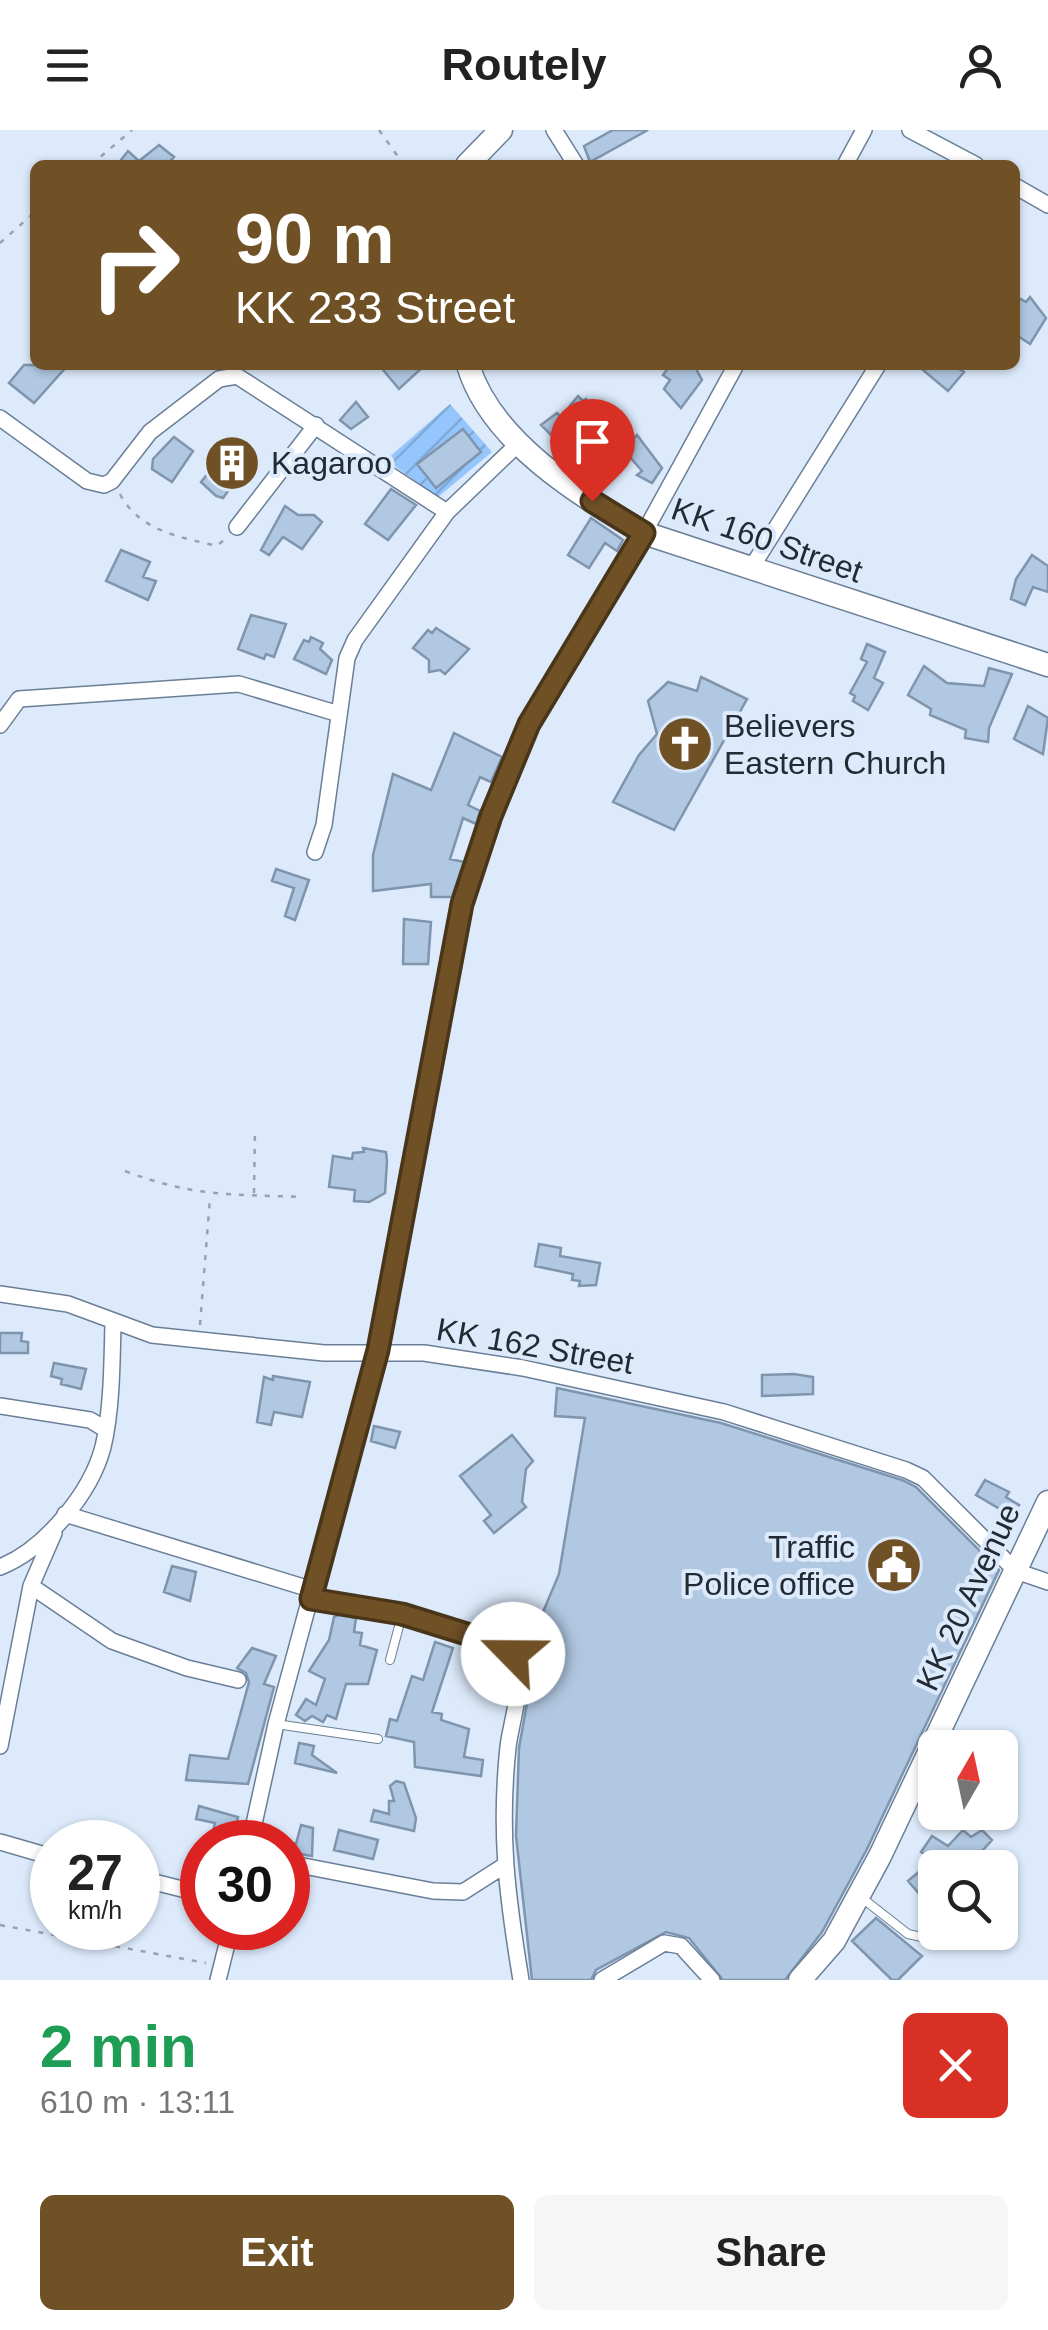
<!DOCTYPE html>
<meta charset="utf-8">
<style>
body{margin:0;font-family:Helvetica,sans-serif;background:#f6f6f6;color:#222;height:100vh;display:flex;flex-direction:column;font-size:38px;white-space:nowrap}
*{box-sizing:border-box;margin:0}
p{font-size:32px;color:#767676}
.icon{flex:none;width:55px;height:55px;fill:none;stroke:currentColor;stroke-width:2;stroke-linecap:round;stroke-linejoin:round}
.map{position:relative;height:1850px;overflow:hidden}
.drawer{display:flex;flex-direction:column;background:#fff;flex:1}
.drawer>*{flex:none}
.top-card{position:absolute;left:30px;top:30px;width:990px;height:210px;border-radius:15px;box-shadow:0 2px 8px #0004;background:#705126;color:#fff;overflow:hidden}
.needle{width:65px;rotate:9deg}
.tools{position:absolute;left:918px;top:1600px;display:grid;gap:20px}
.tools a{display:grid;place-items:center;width:100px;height:100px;border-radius:15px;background:#fff;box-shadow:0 2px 8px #0004;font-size:50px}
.speed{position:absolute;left:30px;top:1690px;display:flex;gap:20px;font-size:50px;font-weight:700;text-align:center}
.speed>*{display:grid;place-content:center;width:130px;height:130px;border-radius:50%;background:#fff;box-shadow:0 2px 8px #0004;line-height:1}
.speed small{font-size:25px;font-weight:400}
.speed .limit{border:15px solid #d22;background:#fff;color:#111}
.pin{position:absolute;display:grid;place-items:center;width:85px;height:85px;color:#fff;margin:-102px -42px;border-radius:50% 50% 50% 0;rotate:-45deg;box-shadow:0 0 10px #0007}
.pin .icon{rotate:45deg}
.me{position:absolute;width:110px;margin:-55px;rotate:293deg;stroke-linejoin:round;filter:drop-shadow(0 0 8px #0008)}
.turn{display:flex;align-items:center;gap:35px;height:210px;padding:0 40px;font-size:45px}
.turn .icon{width:130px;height:130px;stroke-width:2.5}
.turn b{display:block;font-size:70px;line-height:85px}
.round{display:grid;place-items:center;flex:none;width:105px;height:105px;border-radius:15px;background:#f6f6f6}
.head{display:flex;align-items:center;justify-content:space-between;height:170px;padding:0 40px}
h1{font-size:60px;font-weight:700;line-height:75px;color:#1e9e55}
.cta{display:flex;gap:20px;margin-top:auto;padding:20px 40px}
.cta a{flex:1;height:115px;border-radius:15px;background:#705126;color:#fff;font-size:40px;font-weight:700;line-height:115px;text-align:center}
.cta a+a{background:#f6f6f6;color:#222}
header{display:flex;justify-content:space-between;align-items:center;height:130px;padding:0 40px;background:#fff;font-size:45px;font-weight:700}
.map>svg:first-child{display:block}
</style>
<header><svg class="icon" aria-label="menu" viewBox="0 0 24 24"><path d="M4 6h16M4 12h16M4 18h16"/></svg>Routely<svg class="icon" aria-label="person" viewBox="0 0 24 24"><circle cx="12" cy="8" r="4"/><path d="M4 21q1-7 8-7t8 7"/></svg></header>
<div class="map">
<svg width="1048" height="1850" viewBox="0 0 1048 1850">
<defs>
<pattern id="garden-furrows" width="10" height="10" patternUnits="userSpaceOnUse" patternTransform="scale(2.5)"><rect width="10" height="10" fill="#94c5fd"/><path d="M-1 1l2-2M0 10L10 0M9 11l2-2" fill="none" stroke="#7fa9d9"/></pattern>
</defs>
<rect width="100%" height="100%" fill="#dceafb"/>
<path fill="url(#garden-furrows)" d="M450,274L492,322L438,367L386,330Z"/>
<path fill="#b1c8e2" stroke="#7f94ad" stroke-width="2.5" d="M613,0H648L590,32L584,16Z
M159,15L174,27L167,35H117L128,21L139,31Z
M1015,166L1026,172L1030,167L1046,188L1030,214L1015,204Z
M24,235H68L34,273L9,253Z
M379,235H425L399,259Z
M670,235L695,237L702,250L681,278L664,259L670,250L663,245Z
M917,235H954L964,242L948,261Z
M578,266L583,271L586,269L599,285L587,299L593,305L580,320L573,313L567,321L541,295L557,283L561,287Z
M356,272L368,287L351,299L340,290Z
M463,299L481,322L436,358L417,334Z
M637,305L662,338L652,353L637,345L642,341L623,319Z
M174,307L193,321L172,352L152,339L153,329Z
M235,309L255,324L223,368L216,366L201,352Z
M391,359L416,375L388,410L365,394Z
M285,376L298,385H314L322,392L302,419L283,407L269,425L261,420Z
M591,388L623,410L617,421L605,413L589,438L568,425Z
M121,420L150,432L143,447L156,451L148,470L106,451Z
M1032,425L1048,436V462L1033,457L1025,475L1011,469L1016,449Z
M251,485L286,494L274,527L266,524L264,529L238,519Z
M436,498L469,519L445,544L440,540L429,542V530L413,518L428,500L432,503Z
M311,507L323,513L320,519L332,530L326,544L294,529L304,510L309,512Z
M867,514L885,522L874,548L883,553L868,580L853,571L855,566L850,563L867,532L861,529Z
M924,536L947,553L984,556L989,538L1012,544L989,598L988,612L965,608L966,600L930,585L931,579L908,565Z
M701,547L747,569L674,700L613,672L639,625L657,604L648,571L668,552L697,561Z
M1028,576L1048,588L1043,624L1014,609Z
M454,603L502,627L491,652L480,647L468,675L480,681L476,694L463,688L450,729L464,732L452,767H431V754L373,761V725L393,644L431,660Z
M276,739L309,750L295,790L285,786L294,758L272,751Z
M404,789L431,792L428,834H403Z
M363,1018L386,1022L387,1031L385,1063L369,1072L354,1071L355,1060L329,1057L333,1026L352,1029L353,1023L364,1022Z
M539,1114L561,1118L560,1126L600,1133L596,1155L579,1156L580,1151L572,1150L573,1144L535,1136Z
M0,1203H22L21,1211L28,1212V1223H0Z
M54,1233L86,1239L81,1259L61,1254L62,1249L51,1246Z
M794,1244L813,1247V1264L762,1266V1245Z
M273,1246L310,1252L302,1287L274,1282L271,1295L257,1292L264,1247L273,1250Z
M557,1258L721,1293L902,1350L916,1357L999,1440L867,1719L822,1802L785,1850H723L689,1808L666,1802L596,1840L591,1850H532L516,1706L519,1618L529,1562L525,1525L559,1444L585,1288L555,1286Z
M374,1296L400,1302L395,1318L371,1311Z
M512,1305L533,1331L526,1339L522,1372L526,1377L494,1403L484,1391L491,1385L460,1346Z
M985,1350L1009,1362L1006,1367L1019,1375L1012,1386L976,1365Z
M172,1436L196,1442L190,1471L164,1462Z
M339,1485L356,1488L354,1502L362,1503L360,1515L377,1520L368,1554H346L336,1589L327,1585L323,1592L312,1586L305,1591L296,1585L306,1569L316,1575L325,1549L309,1541L329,1510L334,1487Z
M435,1512L453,1518L432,1582L442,1584L441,1590L469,1599L464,1627L483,1630L481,1646L415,1637L414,1612L386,1606L390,1589L397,1591L412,1546L423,1550Z
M252,1518L276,1526L264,1554L274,1557L248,1654L186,1650L190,1625L228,1629L249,1552L246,1543L237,1538Z
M299,1613L314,1616L312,1625L337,1643L295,1633Z
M396,1651L404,1653L416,1688L414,1701L371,1691L374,1680L389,1684V1671H394L390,1656Z
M199,1676L238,1687L233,1706L213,1701L215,1693L196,1689Z
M301,1695L313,1698L312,1726L288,1722V1712L296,1714Z
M339,1700L378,1710L373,1729L334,1720Z
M963,1700L971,1707L982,1700L992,1710L983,1720L988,1725L975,1738H935V1756L922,1767L908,1751L933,1730L921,1722L932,1706L948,1716Z
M876,1788L922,1826L898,1850H892L852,1811Z"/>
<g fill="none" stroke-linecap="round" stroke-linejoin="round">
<g stroke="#6a7f97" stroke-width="10">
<path id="service" d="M390,1530L402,1485
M276,1594L378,1609
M1000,1757L1005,1753
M862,1768L908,1804L931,1809L941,1802"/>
</g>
<g stroke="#6a7f97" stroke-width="18">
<path id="minor" d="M554,0L576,35
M910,0L976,35
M845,35L864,0
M1015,56L1048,75
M0,288L87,351L104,355L112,351L150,302L219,249L237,246L447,382L520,312
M237,397L316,295
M750,440L878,235
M0,595L19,569L239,554L339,584
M315,722L324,695L347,528L355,510L447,382
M0,1164L68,1174L152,1205L324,1223H424L523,1238L724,1282L906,1340L923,1348L1016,1441L1048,1452
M0,1276L90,1290L105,1299
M65,1384L313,1460
M0,1437C44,1420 91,1363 103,1317C112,1279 112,1232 113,1193
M31,1456L112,1511L187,1538L238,1550
M311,1469L402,1485L503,1515C533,1531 511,1589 508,1617C499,1703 507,1766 521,1850
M0,1616L31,1456L54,1403
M0,1712L52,1727
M250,1712L276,1594L377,1221L462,774L491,685L529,594L644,403L736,235
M288,1733L433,1761L463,1762L502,1737
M138,1748L202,1764
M218,1850L231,1798
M602,1850L664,1813L681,1816L712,1850"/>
</g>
<g stroke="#6a7f97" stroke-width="25">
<path id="secondary" d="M467,35L501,0
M468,235C491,312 580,365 644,403L1048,535
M800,1850L834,1811L880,1726L1048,1372"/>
</g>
<path stroke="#96a2b0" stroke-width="2.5" stroke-dasharray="5 8" stroke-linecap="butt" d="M379,0L404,35
M91,35L132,0
M0,113L35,82
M120,364C139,401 180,407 217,416L226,408
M125,1041C194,1067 229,1064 301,1067
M254,1063L255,999
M200,1195L210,1068
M0,1795L206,1833"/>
<use href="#service" stroke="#fff" stroke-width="8"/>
<use href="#minor" stroke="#fff" stroke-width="15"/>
<use href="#secondary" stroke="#fff" stroke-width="22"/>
</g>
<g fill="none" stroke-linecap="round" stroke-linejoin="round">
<g stroke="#493519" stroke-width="25">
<path id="route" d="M513,1524L502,1515L402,1484L311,1469L378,1220L462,774L491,686L529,594L644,403L592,371"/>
</g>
<use href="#route" stroke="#705126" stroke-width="18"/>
</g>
<defs>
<g id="building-disc" transform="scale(2.875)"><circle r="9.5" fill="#705126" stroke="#dceafb"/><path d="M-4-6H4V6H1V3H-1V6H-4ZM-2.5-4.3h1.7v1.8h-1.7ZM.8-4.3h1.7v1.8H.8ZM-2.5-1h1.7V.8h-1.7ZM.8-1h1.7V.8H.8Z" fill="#fff"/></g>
<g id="church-disc" transform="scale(2.875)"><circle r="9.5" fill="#705126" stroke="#dceafb"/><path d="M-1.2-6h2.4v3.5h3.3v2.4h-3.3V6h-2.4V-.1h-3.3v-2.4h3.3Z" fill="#fff"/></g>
<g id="civic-disc" transform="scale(2.875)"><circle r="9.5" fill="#705126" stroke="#dceafb"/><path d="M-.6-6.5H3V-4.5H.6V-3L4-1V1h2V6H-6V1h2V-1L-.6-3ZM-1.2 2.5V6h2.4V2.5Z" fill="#fff"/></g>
</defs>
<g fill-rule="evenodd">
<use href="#building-disc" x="232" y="333"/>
<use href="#church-disc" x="685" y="614"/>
<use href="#civic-disc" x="894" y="1435"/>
</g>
<g text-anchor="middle" stroke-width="8" stroke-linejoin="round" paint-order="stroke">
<g font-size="32" fill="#222a34" stroke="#dceafb" text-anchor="start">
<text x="271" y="344">Kagaroo</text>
<text x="724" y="607">Believers<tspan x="724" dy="37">Eastern Church</tspan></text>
<text x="855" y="1428" text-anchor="end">Traffic<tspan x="855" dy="37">Police office</tspan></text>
</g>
<g font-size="32" fill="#222a34" stroke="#dceafb">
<text transform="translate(767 410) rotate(19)" y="11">KK 160 Street</text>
<text transform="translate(535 1216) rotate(10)" y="11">KK 162 Street</text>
<text transform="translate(968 1467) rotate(-65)" y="11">KK 20 Avenue</text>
</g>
</g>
</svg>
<div class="tools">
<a><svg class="needle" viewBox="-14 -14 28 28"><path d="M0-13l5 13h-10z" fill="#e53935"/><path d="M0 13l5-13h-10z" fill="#767676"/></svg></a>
<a><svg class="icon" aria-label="search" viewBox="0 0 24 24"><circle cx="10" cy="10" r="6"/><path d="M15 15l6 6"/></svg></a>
</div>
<div class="speed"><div>27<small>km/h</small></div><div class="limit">30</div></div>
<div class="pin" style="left:592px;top:371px;background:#d93025"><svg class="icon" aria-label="arrive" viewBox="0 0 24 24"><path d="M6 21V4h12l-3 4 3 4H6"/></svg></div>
<svg class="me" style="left:513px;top:1524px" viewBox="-20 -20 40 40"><circle r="19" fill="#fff"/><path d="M0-13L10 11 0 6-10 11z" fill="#705126"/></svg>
<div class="top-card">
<div class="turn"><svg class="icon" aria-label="right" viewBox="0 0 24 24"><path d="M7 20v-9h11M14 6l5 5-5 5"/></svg><div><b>90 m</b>KK 233 Street</div></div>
</div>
</div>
<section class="drawer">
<div class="head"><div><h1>2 min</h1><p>610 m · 13:11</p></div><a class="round" style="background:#d93025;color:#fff"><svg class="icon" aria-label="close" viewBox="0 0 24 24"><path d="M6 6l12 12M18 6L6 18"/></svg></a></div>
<div class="cta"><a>Exit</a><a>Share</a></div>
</section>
